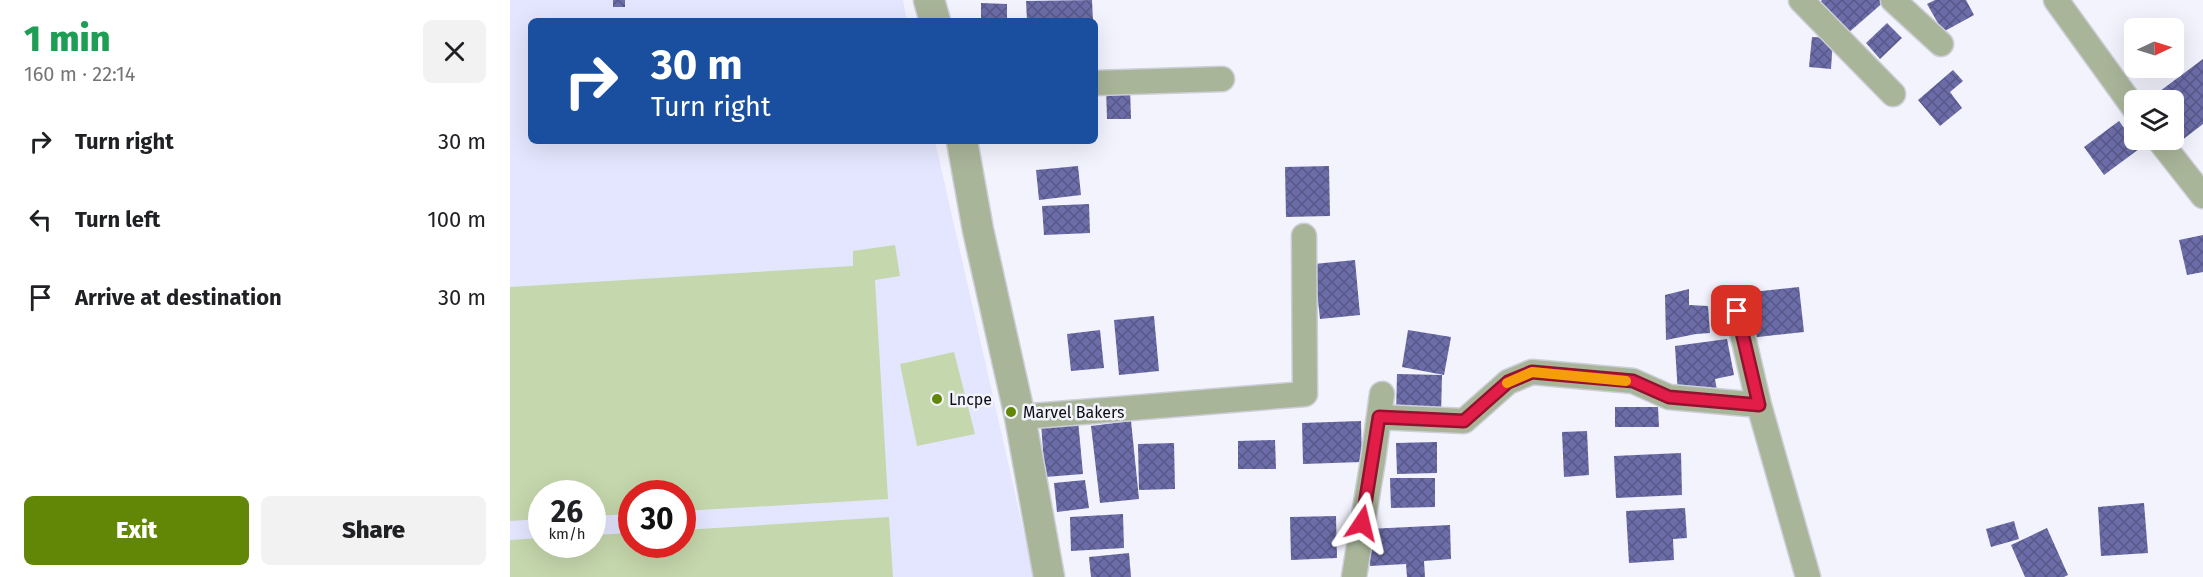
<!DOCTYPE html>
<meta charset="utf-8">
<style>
body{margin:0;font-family:"Fira Sans",sans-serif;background:#f2f2f2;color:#202124;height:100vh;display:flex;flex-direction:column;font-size:22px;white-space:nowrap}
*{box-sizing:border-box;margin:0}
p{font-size:20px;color:#757577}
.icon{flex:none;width:33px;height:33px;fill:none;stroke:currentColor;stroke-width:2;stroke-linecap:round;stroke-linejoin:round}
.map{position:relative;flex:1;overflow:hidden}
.details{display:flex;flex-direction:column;background:#fff;width:510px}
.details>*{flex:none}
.hud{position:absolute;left:18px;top:18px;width:570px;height:126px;border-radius:9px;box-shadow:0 6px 24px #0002;background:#1a4fa0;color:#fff;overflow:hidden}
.needle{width:39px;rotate:86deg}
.fabs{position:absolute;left:1614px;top:18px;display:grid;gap:12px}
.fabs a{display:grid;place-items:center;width:60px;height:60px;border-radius:9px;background:#fff;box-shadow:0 6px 24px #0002;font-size:30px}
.speed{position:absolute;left:18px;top:480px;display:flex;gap:12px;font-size:30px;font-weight:700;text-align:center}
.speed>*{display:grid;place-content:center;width:78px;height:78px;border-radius:50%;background:#fff;box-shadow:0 6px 24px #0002;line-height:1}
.speed small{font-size:15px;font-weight:400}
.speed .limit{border:9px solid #d22;background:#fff;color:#111}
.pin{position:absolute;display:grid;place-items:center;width:51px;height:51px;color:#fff;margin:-26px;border-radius:12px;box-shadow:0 3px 9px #0006}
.me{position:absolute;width:66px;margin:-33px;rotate:10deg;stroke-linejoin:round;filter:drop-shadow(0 0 4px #0008)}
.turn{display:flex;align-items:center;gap:21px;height:126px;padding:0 24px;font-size:27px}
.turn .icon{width:78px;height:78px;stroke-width:2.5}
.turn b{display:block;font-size:42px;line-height:51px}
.round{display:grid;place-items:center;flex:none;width:63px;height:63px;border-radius:9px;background:#f2f2f2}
.head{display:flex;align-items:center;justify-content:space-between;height:102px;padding:0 24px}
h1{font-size:36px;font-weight:800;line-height:45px;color:#1e9e55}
.button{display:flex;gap:12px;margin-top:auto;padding:12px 24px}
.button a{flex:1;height:69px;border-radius:9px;background:#628605;color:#fff;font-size:24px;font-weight:800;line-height:69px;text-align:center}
.button a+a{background:#f2f2f2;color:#202124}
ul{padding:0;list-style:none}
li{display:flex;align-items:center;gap:18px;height:78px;padding:0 24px}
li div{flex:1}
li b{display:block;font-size:22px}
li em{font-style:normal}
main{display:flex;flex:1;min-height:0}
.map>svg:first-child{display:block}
</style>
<main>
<section class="details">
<div class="head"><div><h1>1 min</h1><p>160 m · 22:14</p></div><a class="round"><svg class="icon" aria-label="close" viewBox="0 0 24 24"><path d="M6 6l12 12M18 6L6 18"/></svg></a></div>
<ul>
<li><svg class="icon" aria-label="right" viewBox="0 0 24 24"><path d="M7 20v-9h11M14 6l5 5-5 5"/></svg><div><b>Turn right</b></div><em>30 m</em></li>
<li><svg class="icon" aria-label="left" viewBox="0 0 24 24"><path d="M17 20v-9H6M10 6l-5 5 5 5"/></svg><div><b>Turn left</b></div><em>100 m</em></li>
<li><svg class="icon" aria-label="arrive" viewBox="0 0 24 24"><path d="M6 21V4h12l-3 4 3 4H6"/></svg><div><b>Arrive at destination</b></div><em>30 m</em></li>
</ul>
<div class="button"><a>Exit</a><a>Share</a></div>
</section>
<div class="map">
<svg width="1693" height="577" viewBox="0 0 1693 577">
<defs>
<pattern id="building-cross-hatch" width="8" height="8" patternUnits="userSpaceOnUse" patternTransform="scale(1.5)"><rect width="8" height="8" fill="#6c6da8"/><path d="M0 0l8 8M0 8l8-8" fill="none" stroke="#575888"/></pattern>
</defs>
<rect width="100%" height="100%" fill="#f2f3fd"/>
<path fill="#e4e6ff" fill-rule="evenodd" d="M0,0H393L397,21H21V141H425L524,577H0ZM32,494H82V544H32ZM122,494H172V544H122Z"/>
<path fill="#c5d7ac" d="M385,245L390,276L365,280L378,499L173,511L172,494H122L121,514L83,516L82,494H32L31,519L0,521V287L343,266V251Z
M444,352L465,434L407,446L390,364Z
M379,517L383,577H0V540L31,538L32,544H82L83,535L121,533L122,544H172L173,530Z"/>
<path fill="url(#building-cross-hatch)" d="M103,0H115V7H103Z
M582,0L583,21H517L516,1Z
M1312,0H1376L1337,34L1310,2Z
M1425,0H1456L1464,15L1433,32L1417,4Z
M471,3L497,4V21H471Z
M1377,23L1392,38L1370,59L1356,43Z
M1302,37L1323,38L1321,69L1299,67Z
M1693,59V124L1667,144L1664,140V100H1638Z
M1443,70L1453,81L1440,92L1452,108L1430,126L1408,100Z
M596,87H620L621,119H597Z
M1609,121L1629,149L1594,175L1574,147Z
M568,166L571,195L529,200L526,170Z
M819,166L820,216L776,217L775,167Z
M579,204L580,233L534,235L532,206Z
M1693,235V272L1677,275L1669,240Z
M845,260L850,315L810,319L804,264Z
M1289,287L1294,332L1239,338L1233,293Z
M1179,289V305L1198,306L1200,333L1186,334L1156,340L1155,295Z
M644,316L649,371L609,375L604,320Z
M590,330L594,368L561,371L557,334Z
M898,330L941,337L934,375L892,367Z
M1217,339L1224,375L1205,379L1207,390L1168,395L1165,346Z
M887,374L932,375L931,416L886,415Z
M1105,407H1148L1149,427H1105Z
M568,420L573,474L535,477L531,423Z
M621,421L629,499L590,503L581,426Z
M851,421L852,462L793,464L792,423Z
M1077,431L1079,475L1054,477L1052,432Z
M765,440L766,469H728V441Z
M927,442V473L887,474L886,443Z
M664,443L665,489L629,490L628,444Z
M1171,453L1172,495L1106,498L1104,456Z
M880,478H925V507L881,508Z
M575,480L579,508L547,512L544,483Z
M1634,503L1638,553L1591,556L1588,507Z
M1175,508L1177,538L1163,539L1164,560L1119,563L1116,511Z
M613,514L614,548L561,551L560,517Z
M826,516L827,558L781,560L780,517Z
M1504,521L1509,539L1481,547L1476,529Z
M940,525L941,559L914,561L915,577H897L896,564L860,566L858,529Z
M1537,528L1558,575L1554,577H1515L1501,545Z
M619,553L621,577H581L579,557Z"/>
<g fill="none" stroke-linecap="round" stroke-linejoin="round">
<g stroke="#cdced8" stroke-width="27">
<path id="minor" d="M1291,0L1383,94
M1383,0L1431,44
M1546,0L1624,108
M585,83L712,79
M1649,140L1693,196
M1227,311L1249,405L1298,577
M510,417L795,394L794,236
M869,417L954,421L998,382L1022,372L1123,381L1159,397L1249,405
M844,577L863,460L872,394"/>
</g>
<g stroke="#cdced8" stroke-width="33">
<path id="tertiary" d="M419,0L425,21
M452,141L468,230L510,417L539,577"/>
</g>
<use href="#minor" stroke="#a9b599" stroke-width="24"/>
<use href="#tertiary" stroke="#a9b599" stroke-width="30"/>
</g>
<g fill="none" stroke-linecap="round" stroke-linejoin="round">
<g stroke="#92132f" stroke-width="15">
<path id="route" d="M852,523L869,417L954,421L998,382L1022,372L1123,381L1159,397L1249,405L1227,311"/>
</g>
<use href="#route" stroke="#e11d48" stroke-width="10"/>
<path stroke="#f59e0b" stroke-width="10" d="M997,383L1022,372L1116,381"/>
</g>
<g fill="#628605" stroke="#f2f3fd" stroke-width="2">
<circle cx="427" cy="399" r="6"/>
<circle cx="501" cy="412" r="6"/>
</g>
<g text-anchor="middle" stroke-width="5" stroke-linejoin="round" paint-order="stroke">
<g font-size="16" fill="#0c0d14" stroke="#f2f3fd" text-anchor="start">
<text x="439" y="405">Lncpe</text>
<text x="513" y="418">Marvel Bakers</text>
</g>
</g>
</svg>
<div class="fabs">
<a><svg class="needle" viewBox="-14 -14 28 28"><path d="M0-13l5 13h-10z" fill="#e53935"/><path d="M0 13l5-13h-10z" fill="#757577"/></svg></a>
<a><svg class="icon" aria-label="layers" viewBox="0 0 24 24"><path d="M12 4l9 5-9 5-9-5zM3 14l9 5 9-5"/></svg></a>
</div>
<div class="speed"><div>26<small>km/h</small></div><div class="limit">30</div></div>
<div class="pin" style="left:1227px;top:311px;background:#d93025"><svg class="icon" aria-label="arrive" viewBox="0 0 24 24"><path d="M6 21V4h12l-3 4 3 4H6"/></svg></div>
<svg class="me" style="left:852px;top:523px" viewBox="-20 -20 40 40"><path d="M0-17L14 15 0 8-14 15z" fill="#e11d48" stroke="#fff" stroke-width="4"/></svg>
<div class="hud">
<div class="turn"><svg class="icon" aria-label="right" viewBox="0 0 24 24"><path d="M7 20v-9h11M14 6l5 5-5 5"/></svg><div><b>30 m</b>Turn right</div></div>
</div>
</div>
</main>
